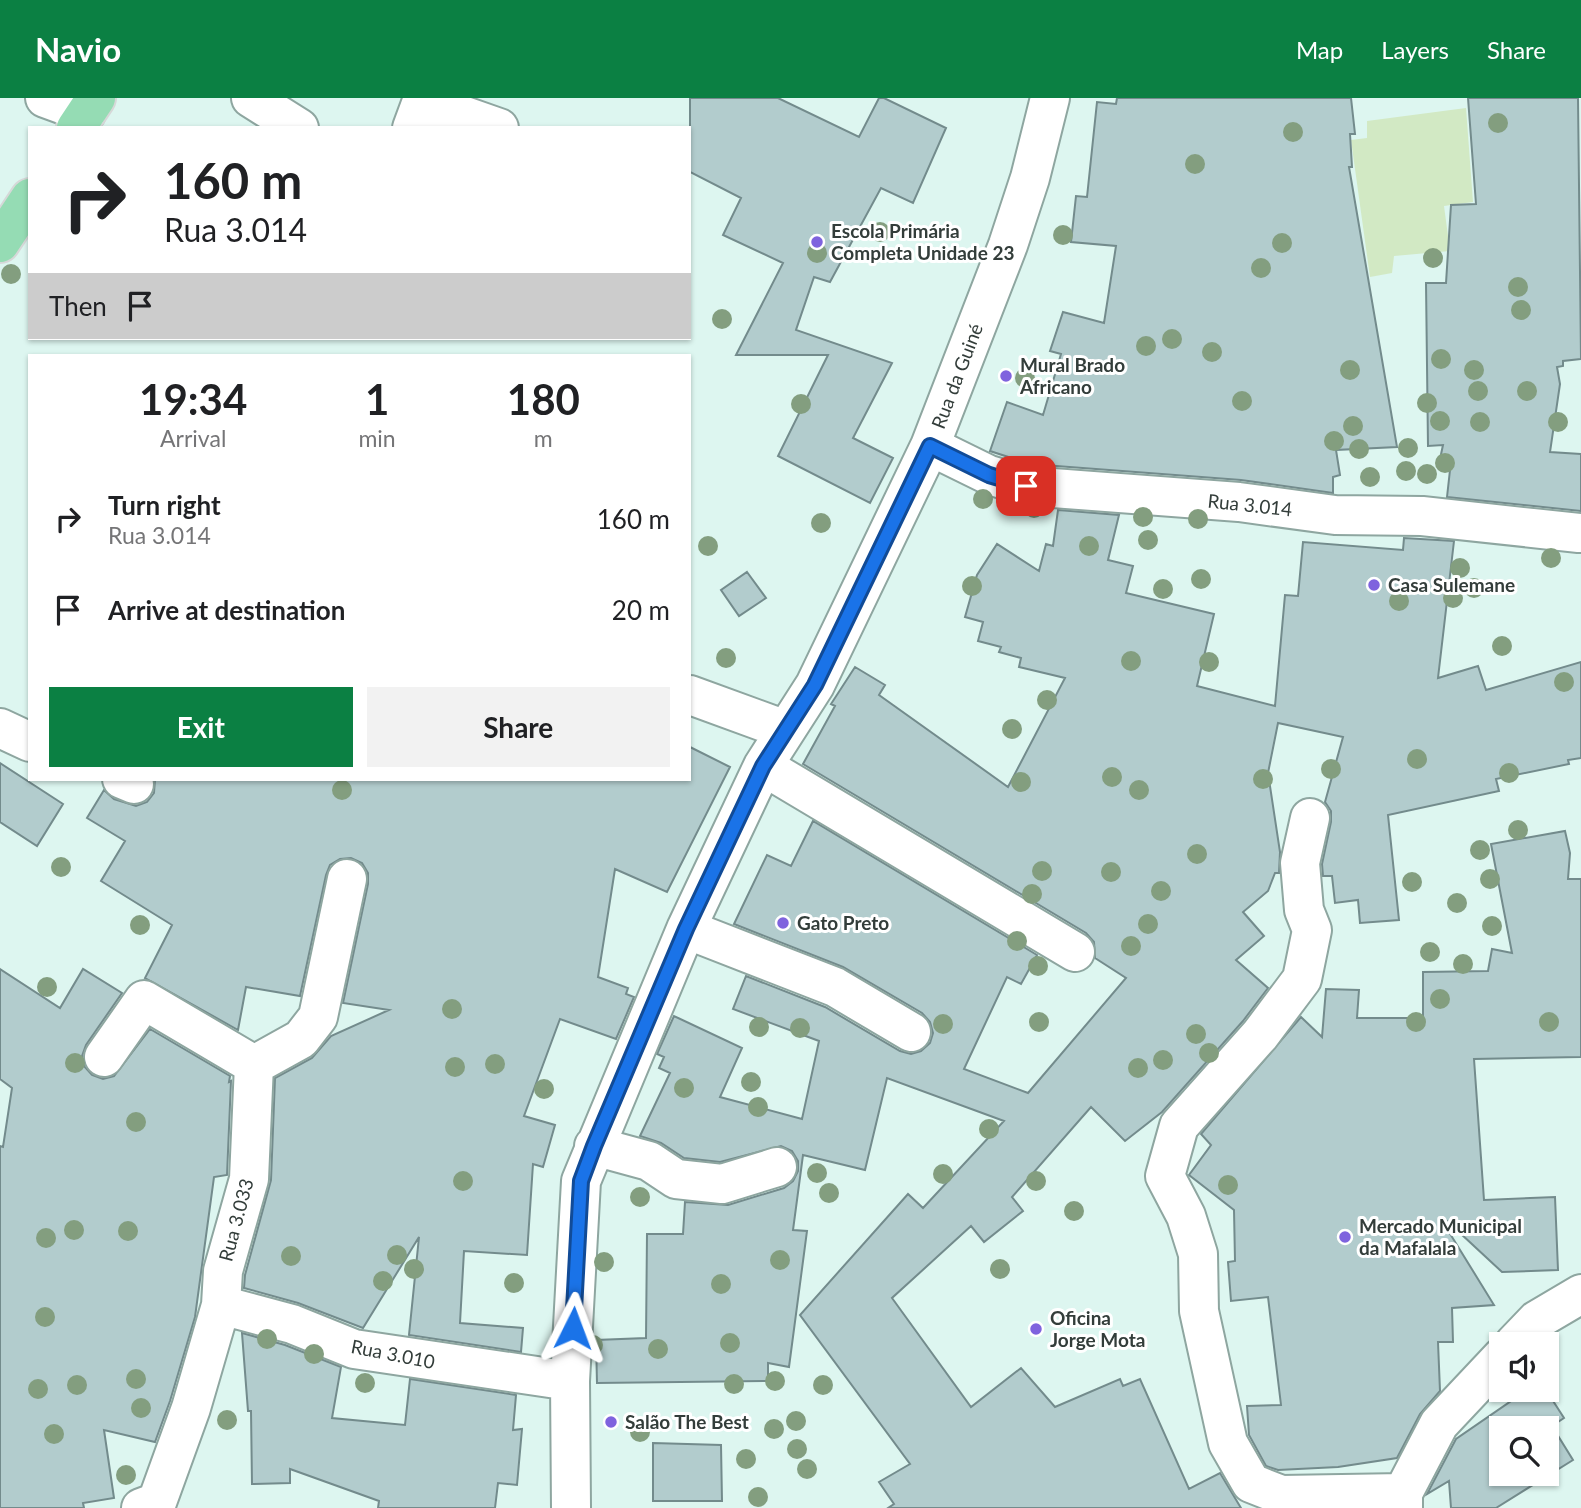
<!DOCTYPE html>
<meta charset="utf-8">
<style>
body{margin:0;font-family:Lato,sans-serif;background:#f2f2f2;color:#202124;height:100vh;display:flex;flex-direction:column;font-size:26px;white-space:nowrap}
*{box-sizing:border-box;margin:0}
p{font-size:23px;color:#757577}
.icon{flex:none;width:38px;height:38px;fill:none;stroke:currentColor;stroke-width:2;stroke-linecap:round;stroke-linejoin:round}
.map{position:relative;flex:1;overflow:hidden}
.panel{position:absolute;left:28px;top:256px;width:663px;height:427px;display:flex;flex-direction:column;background:#fff;border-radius:0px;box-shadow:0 2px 5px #0004}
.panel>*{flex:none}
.guide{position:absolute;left:28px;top:28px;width:663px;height:214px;border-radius:0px;box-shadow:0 2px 5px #0004;background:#fff;color:#202124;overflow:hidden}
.buttons{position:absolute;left:1489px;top:1234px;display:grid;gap:14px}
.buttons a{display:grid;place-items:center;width:70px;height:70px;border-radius:0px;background:#fff;box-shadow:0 2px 5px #0004;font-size:35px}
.pin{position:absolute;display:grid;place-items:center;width:60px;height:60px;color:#fff;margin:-30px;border-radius:14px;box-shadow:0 4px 10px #0006}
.me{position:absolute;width:77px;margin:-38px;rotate:3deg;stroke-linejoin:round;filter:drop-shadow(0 0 5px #0008)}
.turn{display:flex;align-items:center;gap:24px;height:147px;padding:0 21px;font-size:32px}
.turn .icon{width:91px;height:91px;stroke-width:2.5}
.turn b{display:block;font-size:49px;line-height:60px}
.then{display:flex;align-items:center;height:66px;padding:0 21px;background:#0003;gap:14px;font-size:26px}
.eta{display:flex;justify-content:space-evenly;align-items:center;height:119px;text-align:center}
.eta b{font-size:42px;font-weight:700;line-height:49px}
.primary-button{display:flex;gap:14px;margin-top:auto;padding:14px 21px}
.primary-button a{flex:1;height:80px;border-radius:0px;background:#0b8043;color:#fff;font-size:28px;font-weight:700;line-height:80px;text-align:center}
.primary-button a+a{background:#f2f2f2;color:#202124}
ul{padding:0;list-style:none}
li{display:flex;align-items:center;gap:21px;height:91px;padding:0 21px}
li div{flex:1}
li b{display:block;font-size:26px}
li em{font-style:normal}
header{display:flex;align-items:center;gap:42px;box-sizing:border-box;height:98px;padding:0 35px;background:#0b8043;color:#fff}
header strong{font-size:33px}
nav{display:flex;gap:38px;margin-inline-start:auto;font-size:24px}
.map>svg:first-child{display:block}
</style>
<header>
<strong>Navio</strong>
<nav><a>Map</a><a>Layers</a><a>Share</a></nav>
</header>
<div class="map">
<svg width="1581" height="1410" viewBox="0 0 1581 1410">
<rect width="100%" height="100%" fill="#ddf6f0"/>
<path fill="#d2e9c4" d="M1466,10L1473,104L1444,108L1450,153L1394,158L1392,175L1370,179L1351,42L1367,40V23Z"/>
<path fill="#b2cccd" stroke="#738b8c" stroke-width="2" fill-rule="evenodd" d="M690,0H778L859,39L879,0H884L946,30L913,105L881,90L830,184L814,179L796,232L892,265L853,340L893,360L870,405L778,358L828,257H736L783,165L723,137L741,100L690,74Z
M1117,0H1351L1355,36H1350L1352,69H1349L1397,349L1336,352L1340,377L1333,379V395L1241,382L1030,366L990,353L1007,304L1043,317L1061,256L1050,253L1063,214L1104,225L1116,148L1071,144L1076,98L1087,99L1097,4L1116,6Z
M1468,0H1578L1581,261L1563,263V268L1557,269L1560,286L1550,354L1581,356V413L1447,399L1451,363L1440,361L1443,347L1428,348L1426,185H1446L1451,107L1476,106Z
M1058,412L1119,417L1108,462L1133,468L1126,495L1214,516L1197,588L1275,608L1285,497L1298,498L1303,444L1403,452L1404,440L1454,443L1438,580L1478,568L1486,592L1581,564V660L1568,662L1569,666L1496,681L1499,693L1388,717L1399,822L1360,825L1358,802L1335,805L1332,778H1323L1322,766L1331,724V713L1325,704L1343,639L1278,625L1268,675L1280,754L1279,775H1275L1268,793L1243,814L1264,838L1236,862L1268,890L1243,923L1162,1014L1125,1043L1091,1009L1012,1099L1023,1113L984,1144L971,1128L892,1200L971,1309L1021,1270L1055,1309L1120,1281L1123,1288L1140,1281L1189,1391L1220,1375L1241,1410H888L894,1406L879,1384L910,1366L800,1217L908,1096L923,1110L1004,1023L887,980L865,1072L803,1057L793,1132L807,1133L789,1269L768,1265V1283L597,1285L596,1242L646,1240L647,1136H683L685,1104L728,1107L784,1090L793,1083L798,1073V1063L792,1053L781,1048L720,1064L684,1060L661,1045L640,1038L670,975L659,970L664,959L657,956L674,918L742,950L720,999L802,1021L819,943L733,911L746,878L825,909L900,953L911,956L921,953L930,945L933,935L930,924L922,915L843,869L734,826L767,757L791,768L813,723L1037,857L1021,886L1007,879L964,971L1028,995L1126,880L1095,860L1094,844L1086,835L803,666L835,608L831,606L855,569L885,587L879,597L1008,689L1065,580L1019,569L1021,560L999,554L1001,549L978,543L983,524L965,519L977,477L997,446L1039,473L1046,446L1053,448Z
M747,474L766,500L739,518L721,492Z
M690,649L730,669L667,794L615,771L598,879L628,890L626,896L634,899L616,941L560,921L524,1018L555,1027L543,1069L533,1066L527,1157L464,1153L460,1225L523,1230L521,1254L409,1237L419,1139L363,1230L298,1205L244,1190L245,1177L271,1082L275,980L312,960L331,938L389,912L343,905L368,786V775L362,765L351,760L340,761L330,767L326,777L300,898L246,889L238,932L145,880L172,827L101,783L125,743L87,720L104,692L114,701L136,708L147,704L154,695L155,681H690Z
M0,665L63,706L37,748L0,724Z
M1565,733L1570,755L1568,781H1581V959L1474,961L1484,1102L1555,1099L1558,1172L1502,1174L1447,1123L1444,1126L1494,1207L1452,1210L1453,1244H1438L1440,1293L1420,1316L1397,1360L1338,1369L1278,1372L1266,1368L1249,1337L1247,1308L1281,1307L1268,1199L1231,1203L1228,1164L1235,1163L1234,1112L1189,1077L1211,1047L1201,1036L1301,919L1322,939L1326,891L1359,892L1357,920H1423V874L1488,873L1492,851L1512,855L1491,746Z
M0,871L60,910L83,871L122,895L86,947L82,958L84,968L92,977L103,981L114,978L150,931L230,978L229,984L231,983L227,1077L214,1079L195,1219L170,1303L155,1344L104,1332L114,1400L83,1405L84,1410H0V1048L3,1049L12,990L0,981Z
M242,1235L285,1247L341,1269L332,1320L405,1327L410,1281L516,1297L513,1332L522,1331L517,1387L498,1385L495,1410H378L379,1403L290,1371V1385L252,1386L251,1313H248Z
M1527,1292H1546L1564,1320L1552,1328L1573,1362L1496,1410H1451L1449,1383L1427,1396L1456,1341ZM1502,1330H1547V1376H1502Z
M653,1345L721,1347L722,1403H653Z"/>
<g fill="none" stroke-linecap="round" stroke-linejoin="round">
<g stroke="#8ea6a0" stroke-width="42">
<path id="minor" d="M45,0L86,15
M251,0L299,30
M412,30L422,3L499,30
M930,348L989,377L1026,388L1239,404L1335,417L1422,418L1579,435
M690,597L786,632
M0,630L30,644
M763,668L1075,854
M122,681L134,686
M1310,720L1300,765L1304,812L1312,832L1302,881L1260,937L1179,1028L1165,1078L1186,1118L1198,1156L1199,1213L1228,1345L1251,1385L1281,1397L1403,1395
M686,831L835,889L911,934
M104,959L144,902L254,967L249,1081L223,1173L221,1207L191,1310L157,1404L141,1410
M254,967L301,941L318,919L347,781
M594,1048L649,1063L676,1081L722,1086L777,1069
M221,1207L292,1226L354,1251L570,1283
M1514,1246L1537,1222L1581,1196
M571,1410L570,1283L581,1083L686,831L763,668L815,587L930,348L1008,147L1030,80L1050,0
M1403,1410V1395L1439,1326L1502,1259"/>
</g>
<g stroke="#d6d8d8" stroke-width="42">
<path id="major" d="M76,30L96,0
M0,145L30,100"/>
</g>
<use href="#minor" stroke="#fff" stroke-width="38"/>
<use href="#major" stroke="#95dcb4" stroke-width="38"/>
</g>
<g fill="#839e7f">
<circle cx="1498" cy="25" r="10"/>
<circle cx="1293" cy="34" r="10"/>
<circle cx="1195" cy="66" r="10"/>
<circle cx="880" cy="134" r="10"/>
<circle cx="1063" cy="137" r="10"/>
<circle cx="1282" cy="145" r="10"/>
<circle cx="817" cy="155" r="10"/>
<circle cx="1433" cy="160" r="10"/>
<circle cx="1261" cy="170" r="10"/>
<circle cx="11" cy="176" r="10"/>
<circle cx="1518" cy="189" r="10"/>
<circle cx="1521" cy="212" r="10"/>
<circle cx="722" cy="221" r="10"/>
<circle cx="1172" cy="241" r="10"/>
<circle cx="1146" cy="248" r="10"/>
<circle cx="1212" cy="254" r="10"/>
<circle cx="1441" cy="261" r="10"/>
<circle cx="1350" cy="272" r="10"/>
<circle cx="1474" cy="272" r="10"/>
<circle cx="1025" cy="280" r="10"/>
<circle cx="1478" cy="293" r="10"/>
<circle cx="1527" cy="293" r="10"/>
<circle cx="1242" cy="303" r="10"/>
<circle cx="1427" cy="305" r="10"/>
<circle cx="801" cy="306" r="10"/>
<circle cx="1440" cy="323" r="10"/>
<circle cx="1480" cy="324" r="10"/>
<circle cx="1558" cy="324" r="10"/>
<circle cx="1353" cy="328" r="10"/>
<circle cx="1334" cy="343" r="10"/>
<circle cx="1408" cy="350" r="10"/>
<circle cx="1359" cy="351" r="10"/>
<circle cx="1445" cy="365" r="10"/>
<circle cx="1406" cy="373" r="10"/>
<circle cx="1427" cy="376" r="10"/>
<circle cx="1370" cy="379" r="10"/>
<circle cx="983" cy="401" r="10"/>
<circle cx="1034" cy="410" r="10"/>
<circle cx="1143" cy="419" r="10"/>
<circle cx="1198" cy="421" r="10"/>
<circle cx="821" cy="425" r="10"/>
<circle cx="1148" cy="442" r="10"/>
<circle cx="708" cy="448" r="10"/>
<circle cx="1089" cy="448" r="10"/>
<circle cx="1551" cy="460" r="10"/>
<circle cx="1460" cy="470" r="10"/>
<circle cx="1201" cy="481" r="10"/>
<circle cx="972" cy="488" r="10"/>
<circle cx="1474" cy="490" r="10"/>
<circle cx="1163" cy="491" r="10"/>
<circle cx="1453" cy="500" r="10"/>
<circle cx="1399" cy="503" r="10"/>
<circle cx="1502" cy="548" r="10"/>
<circle cx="726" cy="560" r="10"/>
<circle cx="1131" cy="563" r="10"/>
<circle cx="1209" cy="564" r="10"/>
<circle cx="1564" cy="584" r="10"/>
<circle cx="1047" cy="602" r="10"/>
<circle cx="1012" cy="631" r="10"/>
<circle cx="1417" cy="661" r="10"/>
<circle cx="1331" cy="671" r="10"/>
<circle cx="1509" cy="675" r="10"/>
<circle cx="1112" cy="679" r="10"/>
<circle cx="1263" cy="681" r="10"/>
<circle cx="1021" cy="684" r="10"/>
<circle cx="342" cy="692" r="10"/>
<circle cx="1139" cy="692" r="10"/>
<circle cx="1518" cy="732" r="10"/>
<circle cx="1480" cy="752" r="10"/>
<circle cx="1197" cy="756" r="10"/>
<circle cx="61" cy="769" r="10"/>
<circle cx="1042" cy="773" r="10"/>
<circle cx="1111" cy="774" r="10"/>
<circle cx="1490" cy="781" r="10"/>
<circle cx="1412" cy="784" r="10"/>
<circle cx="1161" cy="793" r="10"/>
<circle cx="1032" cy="796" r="10"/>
<circle cx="1457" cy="805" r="10"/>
<circle cx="1148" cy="826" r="10"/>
<circle cx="140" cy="827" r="10"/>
<circle cx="1492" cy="828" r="10"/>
<circle cx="1017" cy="843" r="10"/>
<circle cx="1131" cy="848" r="10"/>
<circle cx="1430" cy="854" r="10"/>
<circle cx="1463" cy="866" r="10"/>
<circle cx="1038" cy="868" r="10"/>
<circle cx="47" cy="889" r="10"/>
<circle cx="1440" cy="901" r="10"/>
<circle cx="452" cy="911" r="10"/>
<circle cx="1039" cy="924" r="10"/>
<circle cx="1416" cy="924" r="10"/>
<circle cx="1549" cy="924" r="10"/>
<circle cx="943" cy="926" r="10"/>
<circle cx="759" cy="929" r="10"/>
<circle cx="800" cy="930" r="10"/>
<circle cx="1196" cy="936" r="10"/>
<circle cx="1209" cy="955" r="10"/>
<circle cx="1163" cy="962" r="10"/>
<circle cx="75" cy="965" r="10"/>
<circle cx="495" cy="966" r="10"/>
<circle cx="455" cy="969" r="10"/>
<circle cx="1138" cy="970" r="10"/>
<circle cx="751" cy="984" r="10"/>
<circle cx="684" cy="990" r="10"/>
<circle cx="544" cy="991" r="10"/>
<circle cx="758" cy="1009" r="10"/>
<circle cx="136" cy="1024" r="10"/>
<circle cx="989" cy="1031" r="10"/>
<circle cx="817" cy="1075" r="10"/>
<circle cx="943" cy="1076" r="10"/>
<circle cx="463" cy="1083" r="10"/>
<circle cx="1036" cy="1083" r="10"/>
<circle cx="1228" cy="1087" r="10"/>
<circle cx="829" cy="1095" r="10"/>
<circle cx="640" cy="1099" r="10"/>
<circle cx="1074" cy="1113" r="10"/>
<circle cx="74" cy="1132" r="10"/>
<circle cx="128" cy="1133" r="10"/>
<circle cx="46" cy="1140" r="10"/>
<circle cx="397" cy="1157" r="10"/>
<circle cx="291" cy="1158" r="10"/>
<circle cx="780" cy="1162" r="10"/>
<circle cx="604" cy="1164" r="10"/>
<circle cx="414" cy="1171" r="10"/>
<circle cx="1000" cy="1171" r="10"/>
<circle cx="383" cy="1183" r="10"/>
<circle cx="514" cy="1185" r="10"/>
<circle cx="721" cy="1186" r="10"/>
<circle cx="45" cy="1219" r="10"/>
<circle cx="267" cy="1241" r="10"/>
<circle cx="730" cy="1245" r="10"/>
<circle cx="593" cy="1247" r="10"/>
<circle cx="658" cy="1251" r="10"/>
<circle cx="314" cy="1256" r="10"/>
<circle cx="136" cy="1281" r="10"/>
<circle cx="775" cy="1283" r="10"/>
<circle cx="365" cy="1285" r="10"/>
<circle cx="734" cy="1286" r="10"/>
<circle cx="77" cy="1287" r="10"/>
<circle cx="823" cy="1287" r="10"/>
<circle cx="38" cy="1291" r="10"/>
<circle cx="141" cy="1310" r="10"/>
<circle cx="227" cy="1322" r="10"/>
<circle cx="796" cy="1323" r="10"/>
<circle cx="774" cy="1331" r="10"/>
<circle cx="640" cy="1334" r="10"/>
<circle cx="54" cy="1336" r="10"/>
<circle cx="797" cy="1351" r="10"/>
<circle cx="746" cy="1361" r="10"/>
<circle cx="807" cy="1371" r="10"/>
<circle cx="126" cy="1377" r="10"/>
<circle cx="758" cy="1399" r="10"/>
</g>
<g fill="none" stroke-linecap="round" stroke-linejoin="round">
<g stroke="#114b97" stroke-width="18">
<path id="route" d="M573,1230L581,1083L594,1048L686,831L763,668L815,587L930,348L989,377L1026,388"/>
</g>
<use href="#route" stroke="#1a73e8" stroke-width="12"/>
</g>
<g fill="#7f63de" stroke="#fff" stroke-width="2.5">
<circle cx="817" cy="144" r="7"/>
<circle cx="1006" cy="278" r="7"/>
<circle cx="1374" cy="487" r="7"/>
<circle cx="783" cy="825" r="7"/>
<circle cx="1345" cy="1139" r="7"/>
<circle cx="1036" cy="1231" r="7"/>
<circle cx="611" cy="1324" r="7"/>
</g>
<g text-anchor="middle" stroke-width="6" stroke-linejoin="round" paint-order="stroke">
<g font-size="19" font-weight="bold" fill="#333d3a" stroke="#fff" text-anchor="start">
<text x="831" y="140">Escola Primária<tspan x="831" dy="22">Completa Unidade 23</tspan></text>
<text x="1020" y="274">Mural Brado<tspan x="1020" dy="22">Africano</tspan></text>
<text x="1388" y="494">Casa Sulemane</text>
<text x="797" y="832">Gato Preto</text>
<text x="1359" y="1135">Mercado Municipal<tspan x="1359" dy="22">da Mafalala</tspan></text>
<text x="1050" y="1227">Oficina<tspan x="1050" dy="22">Jorge Mota</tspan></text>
<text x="625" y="1331">Salão The Best</text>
</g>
<g font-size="19" fill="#333d3a" stroke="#fff">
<text transform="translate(957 278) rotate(-69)" y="7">Rua da Guiné</text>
<text transform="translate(1250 407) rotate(6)" y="7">Rua 3.014</text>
<text transform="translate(236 1122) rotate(-75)" y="7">Rua 3.033</text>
<text transform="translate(393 1256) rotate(11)" y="7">Rua 3.010</text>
</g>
</g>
</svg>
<div class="buttons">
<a><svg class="icon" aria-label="sound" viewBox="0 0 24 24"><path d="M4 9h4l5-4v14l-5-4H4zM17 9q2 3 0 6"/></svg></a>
<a><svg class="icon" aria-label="search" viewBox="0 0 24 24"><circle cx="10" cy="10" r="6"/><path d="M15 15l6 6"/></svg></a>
</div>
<div class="pin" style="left:1026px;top:388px;background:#d93025"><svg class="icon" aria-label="arrive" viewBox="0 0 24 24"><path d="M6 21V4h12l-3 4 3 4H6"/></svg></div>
<svg class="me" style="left:573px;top:1230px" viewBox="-20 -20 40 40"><path d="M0-17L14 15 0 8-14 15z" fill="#1a73e8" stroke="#fff" stroke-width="4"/></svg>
<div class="guide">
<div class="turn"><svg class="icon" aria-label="right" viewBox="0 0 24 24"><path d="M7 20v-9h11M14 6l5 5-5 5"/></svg><div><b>160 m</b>Rua 3.014</div></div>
<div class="then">Then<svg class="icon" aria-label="arrive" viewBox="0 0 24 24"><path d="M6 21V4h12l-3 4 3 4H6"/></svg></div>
</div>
<section class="panel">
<div class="eta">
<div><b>19:34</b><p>Arrival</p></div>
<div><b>1</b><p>min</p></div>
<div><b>180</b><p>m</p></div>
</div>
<ul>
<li><svg class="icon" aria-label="right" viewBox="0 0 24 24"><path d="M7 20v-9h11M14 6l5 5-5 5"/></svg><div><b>Turn right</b><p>Rua 3.014</p></div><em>160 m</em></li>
<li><svg class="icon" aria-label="arrive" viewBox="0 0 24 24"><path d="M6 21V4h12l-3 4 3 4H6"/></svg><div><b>Arrive at destination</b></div><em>20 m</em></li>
</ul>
<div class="primary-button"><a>Exit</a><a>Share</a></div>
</section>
</div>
